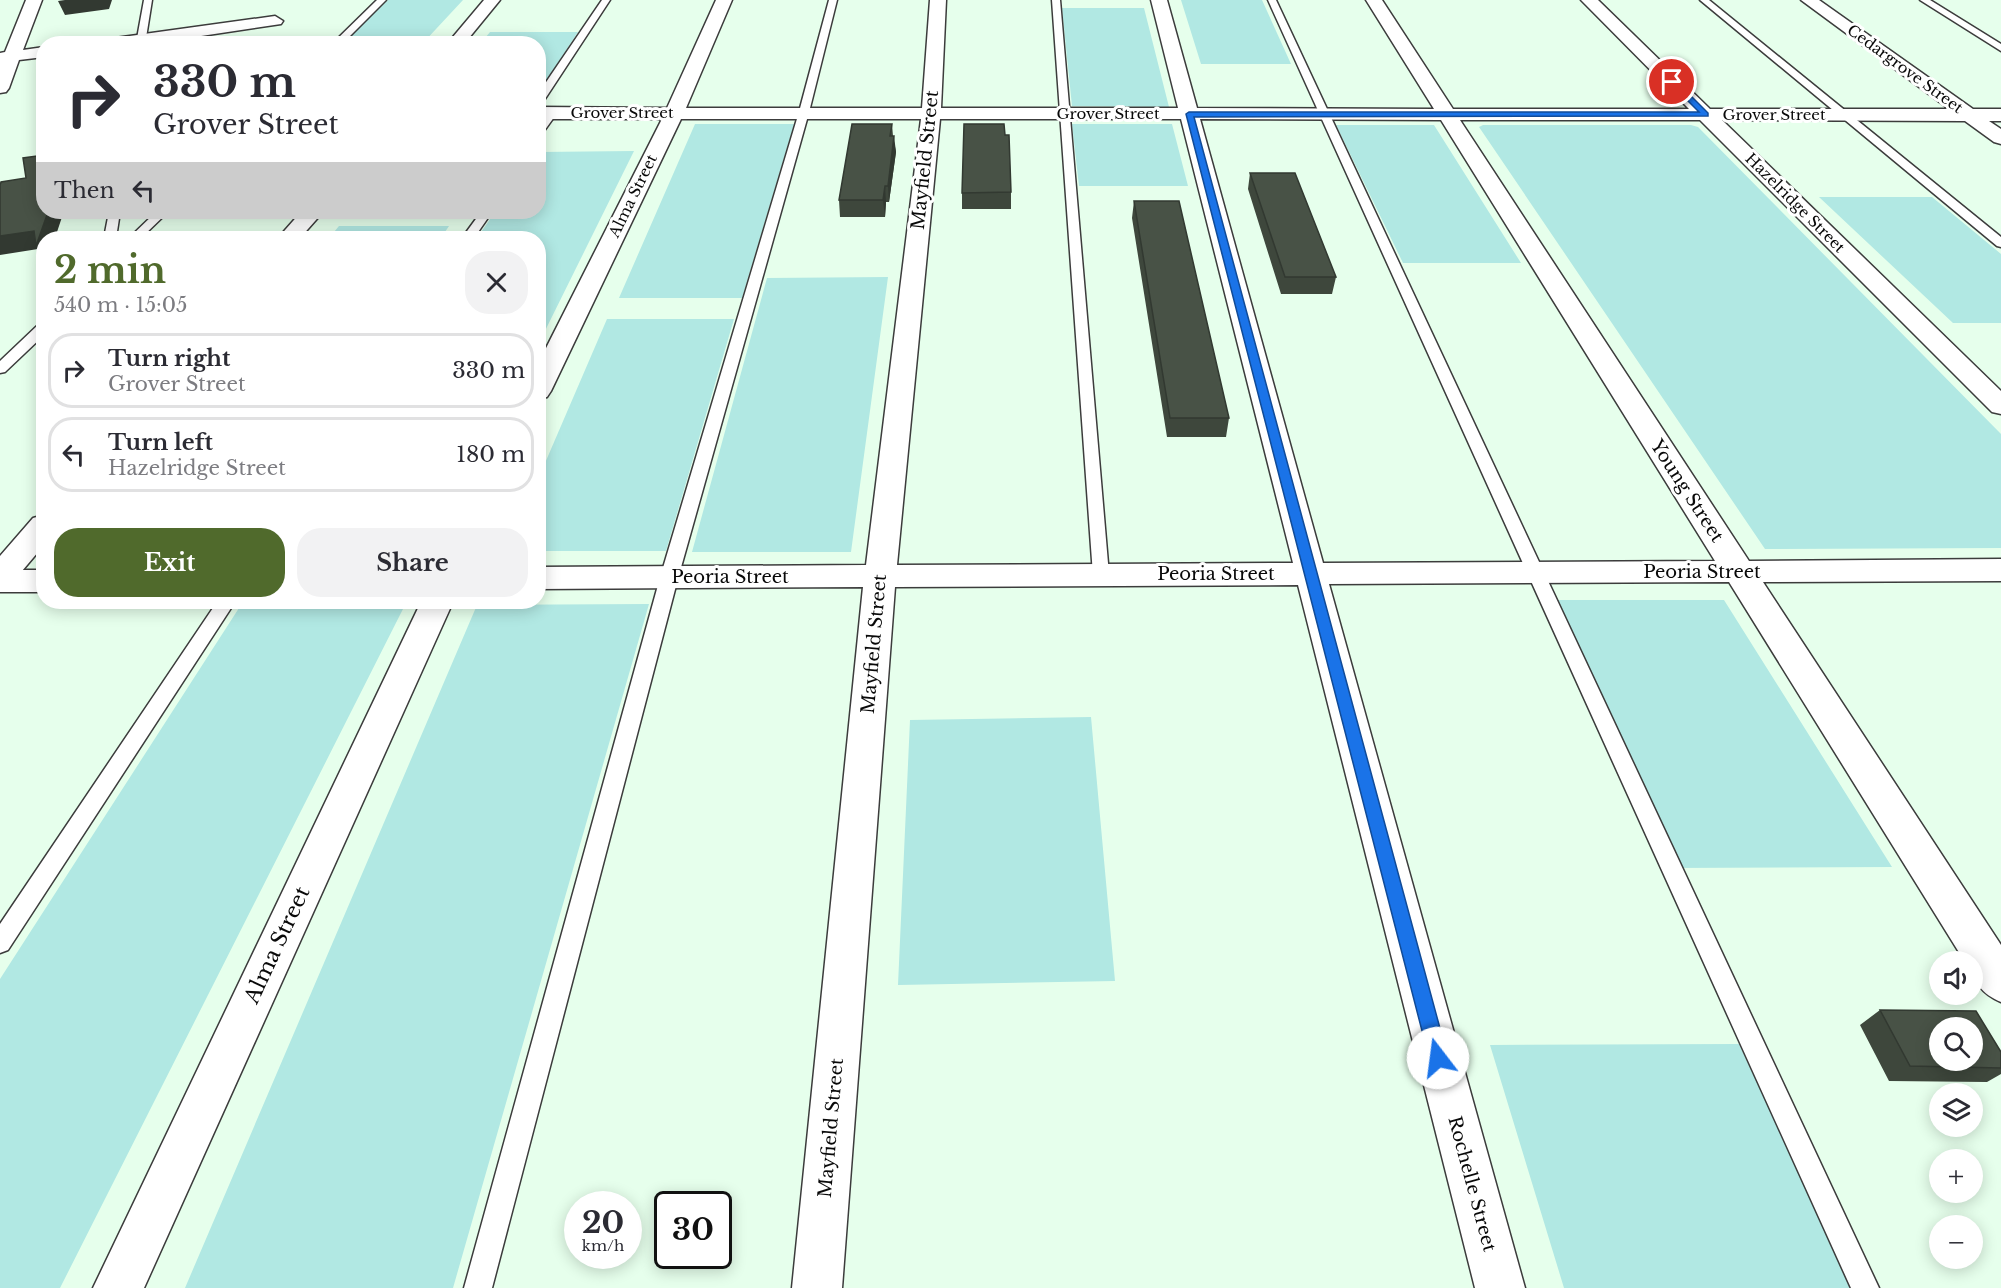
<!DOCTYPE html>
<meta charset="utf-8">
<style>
body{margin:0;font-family:"Libre Baskerville",serif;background:#f2f2f3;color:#2b2b33;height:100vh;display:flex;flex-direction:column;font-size:22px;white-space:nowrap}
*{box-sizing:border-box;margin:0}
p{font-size:20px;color:#7c7c81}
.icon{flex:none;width:33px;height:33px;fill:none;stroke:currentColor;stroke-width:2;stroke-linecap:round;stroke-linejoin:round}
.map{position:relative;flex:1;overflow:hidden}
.side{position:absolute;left:36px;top:231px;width:510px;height:378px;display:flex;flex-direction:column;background:#fff;border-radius:24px;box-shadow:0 3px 15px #0003}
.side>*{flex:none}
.guide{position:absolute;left:36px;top:36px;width:510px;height:183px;border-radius:24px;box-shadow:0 3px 15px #0003;background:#fff;color:#2b2b33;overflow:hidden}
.fabs{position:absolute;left:1929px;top:951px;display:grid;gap:12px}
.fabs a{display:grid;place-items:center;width:54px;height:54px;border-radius:50%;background:#fff;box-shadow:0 3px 15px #0003;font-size:30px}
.speed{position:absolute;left:564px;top:1191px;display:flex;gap:12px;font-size:30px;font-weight:700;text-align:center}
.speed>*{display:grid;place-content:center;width:78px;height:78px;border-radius:50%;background:#fff;box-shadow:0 3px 15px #0003;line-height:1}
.speed small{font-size:15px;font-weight:400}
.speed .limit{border:3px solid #111;border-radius:9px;background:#fff;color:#111}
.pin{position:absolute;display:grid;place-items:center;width:51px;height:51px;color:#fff;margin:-26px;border:3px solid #fff;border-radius:50%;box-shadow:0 2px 6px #0007}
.me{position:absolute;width:66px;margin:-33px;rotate:345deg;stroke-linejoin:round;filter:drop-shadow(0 0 4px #0008)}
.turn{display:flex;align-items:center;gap:21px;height:126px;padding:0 18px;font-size:27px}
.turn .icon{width:78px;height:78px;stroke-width:2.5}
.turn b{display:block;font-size:42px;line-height:51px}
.then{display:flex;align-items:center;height:57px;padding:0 18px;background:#0003;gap:12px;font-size:22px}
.round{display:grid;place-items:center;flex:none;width:63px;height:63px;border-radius:24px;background:#f2f2f3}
.overview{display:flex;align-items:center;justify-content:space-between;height:102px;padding:0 18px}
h1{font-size:36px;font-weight:800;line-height:45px;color:#506a2c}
.button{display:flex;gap:12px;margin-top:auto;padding:12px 18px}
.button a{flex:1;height:69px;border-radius:24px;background:#506a2c;color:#fff;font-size:24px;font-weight:800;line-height:69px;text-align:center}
.button a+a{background:#f2f2f3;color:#2b2b33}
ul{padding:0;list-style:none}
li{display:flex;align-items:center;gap:18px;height:75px;margin:0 12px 9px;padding:0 6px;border:3px solid #e1e1e2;border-radius:24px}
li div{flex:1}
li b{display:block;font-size:22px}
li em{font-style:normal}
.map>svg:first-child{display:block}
</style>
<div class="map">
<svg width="2001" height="1288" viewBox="0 0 2001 1288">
<rect width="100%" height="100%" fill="#e6ffec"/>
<path fill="#b1e8e3" d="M388,0H463L423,43H343Z
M1181,0H1262L1291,64H1201Z
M1062,8H1144L1169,107L1072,106Z
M490,32H578L539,92L538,44L481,43Z
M695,124H794L742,298H619Z
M1072,124H1172L1188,186H1079Z
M1336,125H1434L1521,263H1403Z
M1483,125H1691L1698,127L2001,434V548L1765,549L1479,127Z
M634,151L539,343L538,238H477L495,212H538L539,152Z
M1819,197H1932L2001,254V323H1953Z
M339,226H449L441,238H329Z
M888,277L851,552H692L767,278Z
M607,319H734L666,551H539V477Z
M1543,600H1724L1892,867L1669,868Z
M649,604L453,1288H185L477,605Z
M404,607L60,1288H0V979L239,608Z
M1091,717L1115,981L898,985L910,720Z
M1739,1044L1852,1288H1564L1490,1045Z"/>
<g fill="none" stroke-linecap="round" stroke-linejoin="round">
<g stroke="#3c3c3c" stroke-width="3">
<path id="service" d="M144,0H152L145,44H136Z
M377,0H386L342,44H332Z
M602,0H610L543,102L538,105V94Z
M829,0H837L809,112L678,578L492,1288H464L660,578L799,112Z
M1052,0H1060L1109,575L1107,579H1095L1093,575Z
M1268,0H1276L1879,1288H1851Z
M1700,0H1709L2001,237V247L1997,246Z
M1920,0H1930L2001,44V51Z
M548,111L557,113L542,134L538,135V124Z
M109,212H120L116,238H104Z
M156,212H168L141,238H129Z
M481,212H492L474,238H462Z
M44,323V335L5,372L0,373V361L39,324Z
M217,602H235L8,950L0,953V924Z"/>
</g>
<g stroke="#3c3c3c" stroke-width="3">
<path id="minor" d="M26,0H42L23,50L44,47V57L19,60L9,88L6,92L0,93V53L5,52Z
M716,0H732L686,108H922L930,0H946L941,108H1178L1151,0H1167L1197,108L1434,109L1366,0H1382L1453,109H1689L1581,0H1598L1710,109H1949L1801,0H1819L1973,109H2001V121H1989L2001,129V144L1994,142L1965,121L1722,120L2001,391V414L1992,412L1700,120H1460L1749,561L2001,559V581L1763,582L2001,945V1002C1982,994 1972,982 1972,962H1965L1729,582L1329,584L1525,1288H1475L1298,585L895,587L842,1288H792L863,587L538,589V567L866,565L921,119H681L551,391L547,397L538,399V364L662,119H538V107L667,108ZM940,119H1181L1293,563L897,565ZM1200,119L1441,120L1715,561L1323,563Z
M275,16L283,21L281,24L148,44H100L108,39Z
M0,570H44V592H0Z
M421,602H453L144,1288H93Z"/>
</g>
<g stroke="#3c3c3c" stroke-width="3">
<path id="tertiary" d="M484,0H500L464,44H447Z
M301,212H323L300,238H278Z
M44,515V545L11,584L0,587V556L33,518Z"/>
</g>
<use href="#service" fill="#fff" fill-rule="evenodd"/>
<use href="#minor" fill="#fff" fill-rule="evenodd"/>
<use href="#tertiary" fill="#fff" fill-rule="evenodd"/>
</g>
<path fill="#3e473c" d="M892,124L893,136L896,152L889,202H886L885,217H840L839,200Z
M1005,135L1011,192V209H962V193Z
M1250,173L1336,277L1332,294H1281L1248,189Z
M1134,201L1229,418L1226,437H1167L1132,218Z
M353,212H410L405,219H356Z
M1880,1010L2001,1052V1074L1987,1082L1889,1081L1860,1025Z"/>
<path fill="#323931" d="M65,0H112L109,9L65,15L58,1Z
M894,136L896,152L889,202L888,186Z
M885,186L886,202L885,217L883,200Z
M48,212H61L60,215L62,217L55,238H44V258L38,249L0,255V236Z
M402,212H410L405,219Z"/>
<path fill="#485246" stroke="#323931" stroke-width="1.5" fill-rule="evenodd" d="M852,124H892L890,136H894L888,186H885L883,200H839Z
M964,124H1004L1005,135H1009L1011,192L962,193Z
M44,155V212H48L36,246L34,231L0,236V185L1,182L26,178L23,158Z
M1250,173H1295L1336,277H1285Z
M1134,201H1179L1229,418H1170Z
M1880,1010L1976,1011L2001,1052V1068L1910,1066ZM1940,1028H1972V1060H1940Z"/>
<path fill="#1a73e8" stroke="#114b97" stroke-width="1.5" d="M1670,80H1675L1708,113V116L1194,117L1448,1058L1445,1064L1438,1067L1432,1064L1429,1058L1186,114L1189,112H1699L1670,83Z"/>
<g text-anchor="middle" stroke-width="6" stroke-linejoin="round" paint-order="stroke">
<g font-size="15" fill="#090909" stroke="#fff">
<text transform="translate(1905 69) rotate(36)" y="5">Cedargrove Street</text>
<text x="622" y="118">Grover Street</text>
<text x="1108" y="119">Grover Street</text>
<text x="1774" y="120">Grover Street</text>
<text transform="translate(633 196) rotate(-64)" y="5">Alma Street</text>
<text transform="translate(1795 203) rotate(45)" y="5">Hazelridge Street</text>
</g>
<g font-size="18" fill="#090909" stroke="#fff">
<text transform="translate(925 160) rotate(-84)" y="6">Mayfield Street</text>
<text transform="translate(1687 491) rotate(57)" y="6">Young Street</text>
<text x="1702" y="578">Peoria Street</text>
<text x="1216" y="580">Peoria Street</text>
<text x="730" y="583">Peoria Street</text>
<text transform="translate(874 644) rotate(-85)" y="6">Mayfield Street</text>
<text transform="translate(831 1128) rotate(-85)" y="6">Mayfield Street</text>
<text transform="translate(1472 1184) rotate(75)" y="6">Rochelle Street</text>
</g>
<g font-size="21" fill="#090909" stroke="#fff">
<text transform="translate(277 945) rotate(-65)" y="7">Alma Street</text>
</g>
</g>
</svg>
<div class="fabs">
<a><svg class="icon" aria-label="sound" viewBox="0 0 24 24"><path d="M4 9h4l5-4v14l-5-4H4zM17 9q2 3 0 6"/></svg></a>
<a><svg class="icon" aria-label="search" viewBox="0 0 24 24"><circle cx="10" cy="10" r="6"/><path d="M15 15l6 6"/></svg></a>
<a><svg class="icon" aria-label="layers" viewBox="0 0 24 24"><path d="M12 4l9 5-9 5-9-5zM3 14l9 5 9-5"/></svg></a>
<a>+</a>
<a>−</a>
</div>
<div class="speed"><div>20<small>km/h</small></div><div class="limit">30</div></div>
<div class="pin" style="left:1672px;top:82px;background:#d93025"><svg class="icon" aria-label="arrive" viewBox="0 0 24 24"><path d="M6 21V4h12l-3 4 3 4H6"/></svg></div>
<svg class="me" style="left:1438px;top:1058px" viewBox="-20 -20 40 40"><circle r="19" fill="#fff"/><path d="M0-13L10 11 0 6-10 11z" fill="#1a73e8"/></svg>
<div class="guide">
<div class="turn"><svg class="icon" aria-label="right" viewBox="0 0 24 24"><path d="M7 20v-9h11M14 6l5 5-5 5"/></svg><div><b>330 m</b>Grover Street</div></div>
<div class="then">Then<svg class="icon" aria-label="left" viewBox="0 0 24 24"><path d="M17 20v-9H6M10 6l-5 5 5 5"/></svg></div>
</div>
<section class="side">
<div class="overview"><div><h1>2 min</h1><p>540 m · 15:05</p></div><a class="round"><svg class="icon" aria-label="close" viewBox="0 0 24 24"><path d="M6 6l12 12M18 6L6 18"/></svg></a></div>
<ul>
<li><svg class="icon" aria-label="right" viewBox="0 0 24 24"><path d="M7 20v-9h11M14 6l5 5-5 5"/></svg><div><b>Turn right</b><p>Grover Street</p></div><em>330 m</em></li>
<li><svg class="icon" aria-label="left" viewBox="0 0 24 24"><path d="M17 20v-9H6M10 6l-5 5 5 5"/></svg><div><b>Turn left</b><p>Hazelridge Street</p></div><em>180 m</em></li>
</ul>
<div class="button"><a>Exit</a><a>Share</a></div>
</section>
</div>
